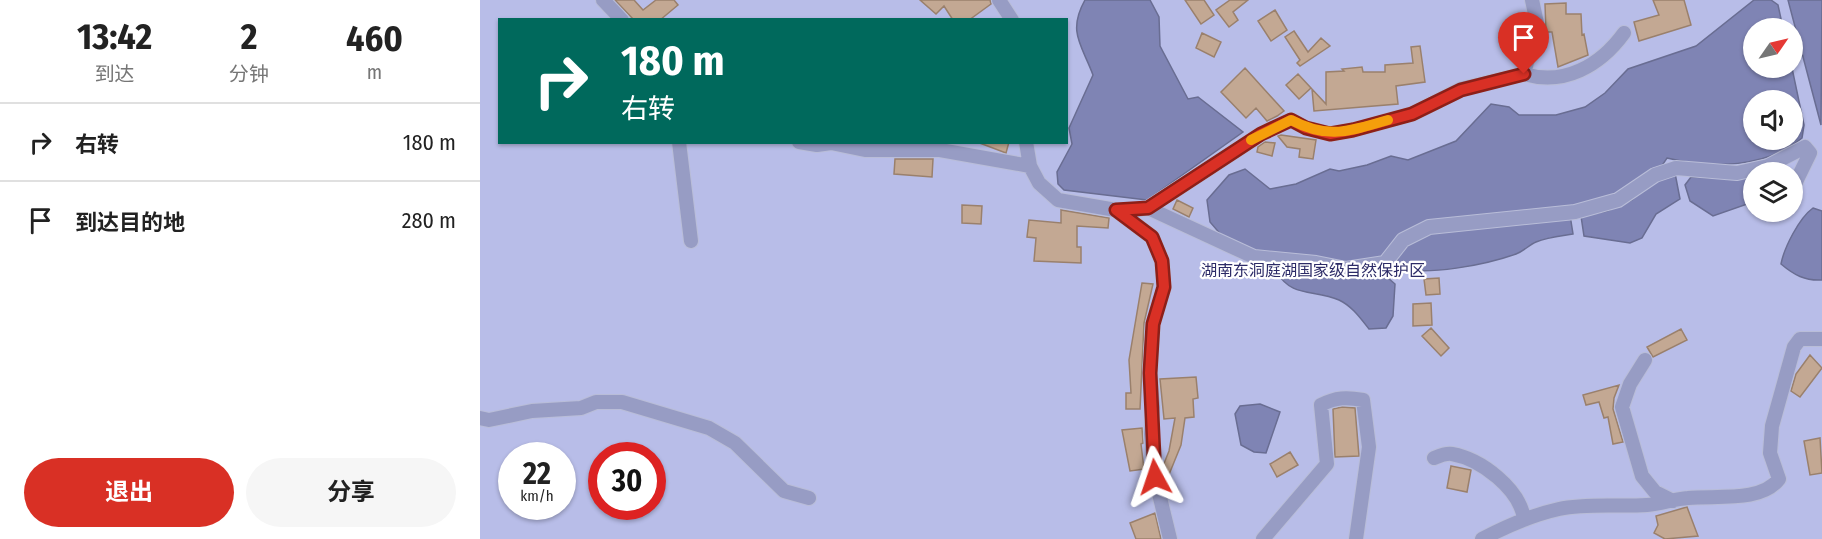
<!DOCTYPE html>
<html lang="zh">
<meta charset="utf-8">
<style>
body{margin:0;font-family:"Fira Sans Condensed","Noto Sans SC",sans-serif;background:#f6f6f6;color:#222;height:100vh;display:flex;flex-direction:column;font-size:22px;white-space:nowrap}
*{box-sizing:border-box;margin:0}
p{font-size:20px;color:#767676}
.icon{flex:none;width:33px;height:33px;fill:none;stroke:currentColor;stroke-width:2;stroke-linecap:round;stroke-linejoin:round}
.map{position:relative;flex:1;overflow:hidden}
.details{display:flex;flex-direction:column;background:#fff;width:480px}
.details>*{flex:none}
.guide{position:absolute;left:18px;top:18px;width:570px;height:126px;border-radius:0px;box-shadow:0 2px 4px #0004;background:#00695c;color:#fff;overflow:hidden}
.needle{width:39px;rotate:56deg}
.fabs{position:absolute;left:1263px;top:18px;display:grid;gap:12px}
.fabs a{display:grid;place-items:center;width:60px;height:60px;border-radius:50%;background:#fff;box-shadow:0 2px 4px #0004;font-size:30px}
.speed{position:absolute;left:18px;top:442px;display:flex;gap:12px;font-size:30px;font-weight:700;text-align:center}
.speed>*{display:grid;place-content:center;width:78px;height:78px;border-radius:50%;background:#fff;box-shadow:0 2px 4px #0004;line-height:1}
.speed small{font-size:15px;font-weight:400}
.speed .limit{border:9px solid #d22;background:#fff;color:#111}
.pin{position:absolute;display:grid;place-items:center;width:51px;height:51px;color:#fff;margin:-62px -26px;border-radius:50% 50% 50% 0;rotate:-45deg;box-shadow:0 0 6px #0007}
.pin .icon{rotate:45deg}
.me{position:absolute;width:66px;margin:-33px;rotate:355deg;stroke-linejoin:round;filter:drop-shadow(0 0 4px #0008)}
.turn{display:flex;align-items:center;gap:21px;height:126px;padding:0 24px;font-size:27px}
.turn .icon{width:78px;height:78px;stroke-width:2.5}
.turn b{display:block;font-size:42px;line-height:51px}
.eta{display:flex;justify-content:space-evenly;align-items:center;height:102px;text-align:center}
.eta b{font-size:36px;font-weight:700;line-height:42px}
.button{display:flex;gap:12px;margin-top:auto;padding:12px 24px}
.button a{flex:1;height:69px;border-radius:36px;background:#d93025;color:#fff;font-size:24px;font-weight:700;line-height:69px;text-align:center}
.button a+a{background:#f6f6f6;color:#222}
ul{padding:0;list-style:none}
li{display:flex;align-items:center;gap:18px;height:78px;padding:0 24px;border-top:2px solid #e0e0e0}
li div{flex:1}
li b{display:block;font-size:22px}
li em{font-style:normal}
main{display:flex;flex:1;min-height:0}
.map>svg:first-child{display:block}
</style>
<main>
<section class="details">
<div class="eta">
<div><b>13:42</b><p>到达</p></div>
<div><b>2</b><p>分钟</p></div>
<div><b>460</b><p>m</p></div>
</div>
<ul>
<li><svg class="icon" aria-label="right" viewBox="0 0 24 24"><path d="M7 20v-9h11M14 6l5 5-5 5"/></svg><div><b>右转</b></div><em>180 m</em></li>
<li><svg class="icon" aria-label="arrive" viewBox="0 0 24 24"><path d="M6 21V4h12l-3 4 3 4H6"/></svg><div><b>到达目的地</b></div><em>280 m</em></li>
</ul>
<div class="button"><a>退出</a><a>分享</a></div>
</section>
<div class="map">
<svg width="1342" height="539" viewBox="0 0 1342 539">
<rect width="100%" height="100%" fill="#dadefd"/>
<path fill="#b8bde8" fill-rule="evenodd" d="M0,0H1342V539H0ZM20,20H586V142H20ZM1274,28H1312V68H1274ZM1274,100H1312V140H1274ZM1274,172H1312V212H1274ZM32,456H82V507H32ZM122,456H172V507H122Z"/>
<path fill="#7f84b4" stroke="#696d92" stroke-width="1.5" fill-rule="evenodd" d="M605,0H670L679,17L680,46L708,99L718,97L763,132L667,200L584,190L578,184L577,172L592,144L589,128L613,75C602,45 587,32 605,0Z
M1274,0H1291L1298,5L1303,28H1274V68H1312L1324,125L1322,138C1287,168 1231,169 1187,158L1179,170L1139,195L1092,209L969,218L895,263L878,266L835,256L789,255L770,251L742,236L730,222L727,200L749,175L765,169L790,189L816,184L850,169L859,171L887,165L911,156L928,160L976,141L1011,104L1029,107L1039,115H1076L1105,107L1125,93L1148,69L1216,46ZM1274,100H1312V140H1274Z
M1308,0H1342L1341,125Z
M1195,173L1200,199L1176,214L1162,238L1150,243L1104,236L1101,216L1127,211L1152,200L1165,185Z
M1273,176V202L1233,216L1210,201L1205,185L1211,177L1261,179Z
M1333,208L1342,211V280C1325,281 1314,275 1301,264C1304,248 1319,218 1333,208Z
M1090,215L1093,234C1081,236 1068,237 1056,242C1049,245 1044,251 1036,254C1005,265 948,276 916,268C917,259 919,249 926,243C950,221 1054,219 1090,215Z
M830,266L900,271L915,284L913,316L906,328L889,329C881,319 872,306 859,300C835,289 811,298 797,272L804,267Z
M780,404L800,412L786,453L774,452L761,445L755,414L760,406Z"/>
<path fill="#c3a893" stroke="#9a806c" stroke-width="1.5" d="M135,0H154L163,10L176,0H194L198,5L180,20H154Z
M440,0H510L511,4L489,20H473L464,6L456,14Z
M705,0H724L734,15L721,24Z
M750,0H768L753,12L758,20L749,27L736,10Z
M1173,0H1204L1211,25L1159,41L1154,22L1179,15Z
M1086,3V14H1101L1102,35L1104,34L1108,55L1078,67L1072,32H1066L1065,4Z
M795,10L807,30L791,41L778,21Z
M814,31L828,52L841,38L850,46L820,66L817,63L820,60L805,37Z
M722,33L741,42L734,57L716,48Z
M940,46L945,82L916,86L918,104L834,111L832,89L846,104V72L864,71L862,69L882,67L883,72H905V65L933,63L931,47Z
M765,68L804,111L797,116L787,121L776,108L766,118L741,92Z
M818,74L831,88L819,99L806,85Z
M801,135L836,140L833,159L819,157L820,149L807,147L798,136Z
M497,142H529L526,153Z
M785,142L795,143L792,156L777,152L778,147Z
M415,159H453L452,177L414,174Z
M697,200L713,208L709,217L693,209Z
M482,205L502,206L501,224L482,223Z
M581,210L629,218L628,228L597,226V247H601V263L554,261L556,238L547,237L549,220L581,223Z
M959,278L960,294L946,295L944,279Z
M662,283L673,284L664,323L660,409H646V393H651L649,360Z
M951,303L952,325L933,326V304Z
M951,328L969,348L961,356L942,336Z
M1201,329L1207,340L1173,357L1167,347Z
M1330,355L1342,368L1320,397L1311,391L1316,374Z
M716,377L718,398L713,399L714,417L705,418L701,445L688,477L684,475L683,466L689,451L695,418L684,419L680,379Z
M1139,385L1134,398L1133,409L1143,442L1133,444L1128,417L1124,418L1119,402L1106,405L1103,395Z
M862,407L875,408L879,456L855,457L853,409Z
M662,428L663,443L661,444L664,469L650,471L642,430Z
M1340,438L1342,473L1330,475L1324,441Z
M810,452L818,465L797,477L790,464Z
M971,466L991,470L987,492L967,488Z
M1207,507L1218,536L1185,539L1174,533L1178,525L1176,516Z
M675,513L681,539H656L650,523Z"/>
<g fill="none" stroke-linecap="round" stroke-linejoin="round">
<g stroke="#b9bdd8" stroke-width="16">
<path id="street" d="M123,0L142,20
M519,0L532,20
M1044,74C1084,86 1120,66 1144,33
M199,142L211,241
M319,142L337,145L351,143L385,150H460L550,166
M546,142L550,166L559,183L578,200L636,210H656L668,208L781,134L811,120L826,128L850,134L873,130L932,114L981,89L1044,74L1057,23L1052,0
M668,208L774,257L836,263L866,269L905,263L923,240L949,227L1095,212L1138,200L1175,175L1196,168L1257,173L1288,166L1325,147L1330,153L1312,190
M636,210L672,237L682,261L684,287L673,324L670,373L673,407L671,434L675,477L690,539
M1165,360L1150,384L1142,407L1162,476L1175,492L1193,501
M0,418L9,420L52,411L101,408L116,402H142L229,428L255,443L304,491L329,498
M954,458C959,456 966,453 972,454C1001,459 1040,489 1044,519
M783,539L847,464L841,405C856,397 867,397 883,400L889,447L876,539
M1002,539C1027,526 1052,515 1079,509C1108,503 1137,507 1167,505C1181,504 1194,499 1208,498C1235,495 1281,503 1299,479L1290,453L1292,426L1314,347L1320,339H1342"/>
</g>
<use href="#street" stroke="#979cc4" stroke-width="14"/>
</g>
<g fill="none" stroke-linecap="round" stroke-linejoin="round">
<g stroke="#8d1f18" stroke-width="15">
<path id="route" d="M675,477L670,373L673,324L684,287L682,261L672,237L636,210L668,208L781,134L811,120L826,128L850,134L873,130L932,114L981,90L1044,74"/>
</g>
<use href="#route" stroke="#d93025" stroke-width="10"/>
<path stroke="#f59e0b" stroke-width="10" d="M771,140L811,120C849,140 869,131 908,120"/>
</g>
<g text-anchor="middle" stroke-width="4.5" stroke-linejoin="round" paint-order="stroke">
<g font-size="16" fill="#2c2b67" stroke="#fff">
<text x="833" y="276">湖南东洞庭湖国家级自然保护区</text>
</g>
</g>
</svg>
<div class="fabs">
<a><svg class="needle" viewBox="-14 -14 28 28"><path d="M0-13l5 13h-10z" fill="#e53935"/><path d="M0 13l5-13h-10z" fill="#767676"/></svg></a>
<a><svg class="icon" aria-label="sound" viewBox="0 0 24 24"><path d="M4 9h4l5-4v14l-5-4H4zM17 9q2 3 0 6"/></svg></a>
<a><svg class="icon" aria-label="layers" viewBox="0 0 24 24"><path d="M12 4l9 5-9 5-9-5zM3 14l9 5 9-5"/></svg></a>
</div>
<div class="speed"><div>22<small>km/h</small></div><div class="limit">30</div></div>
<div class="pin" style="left:1044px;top:74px;background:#d93025"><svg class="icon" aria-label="arrive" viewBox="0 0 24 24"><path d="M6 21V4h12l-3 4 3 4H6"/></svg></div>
<svg class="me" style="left:675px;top:477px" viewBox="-20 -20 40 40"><path d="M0-17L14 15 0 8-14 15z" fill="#d93025" stroke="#fff" stroke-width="4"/></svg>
<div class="guide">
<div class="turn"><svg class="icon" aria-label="right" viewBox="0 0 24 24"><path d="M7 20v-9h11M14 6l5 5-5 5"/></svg><div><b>180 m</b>右转</div></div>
</div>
</div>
</main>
